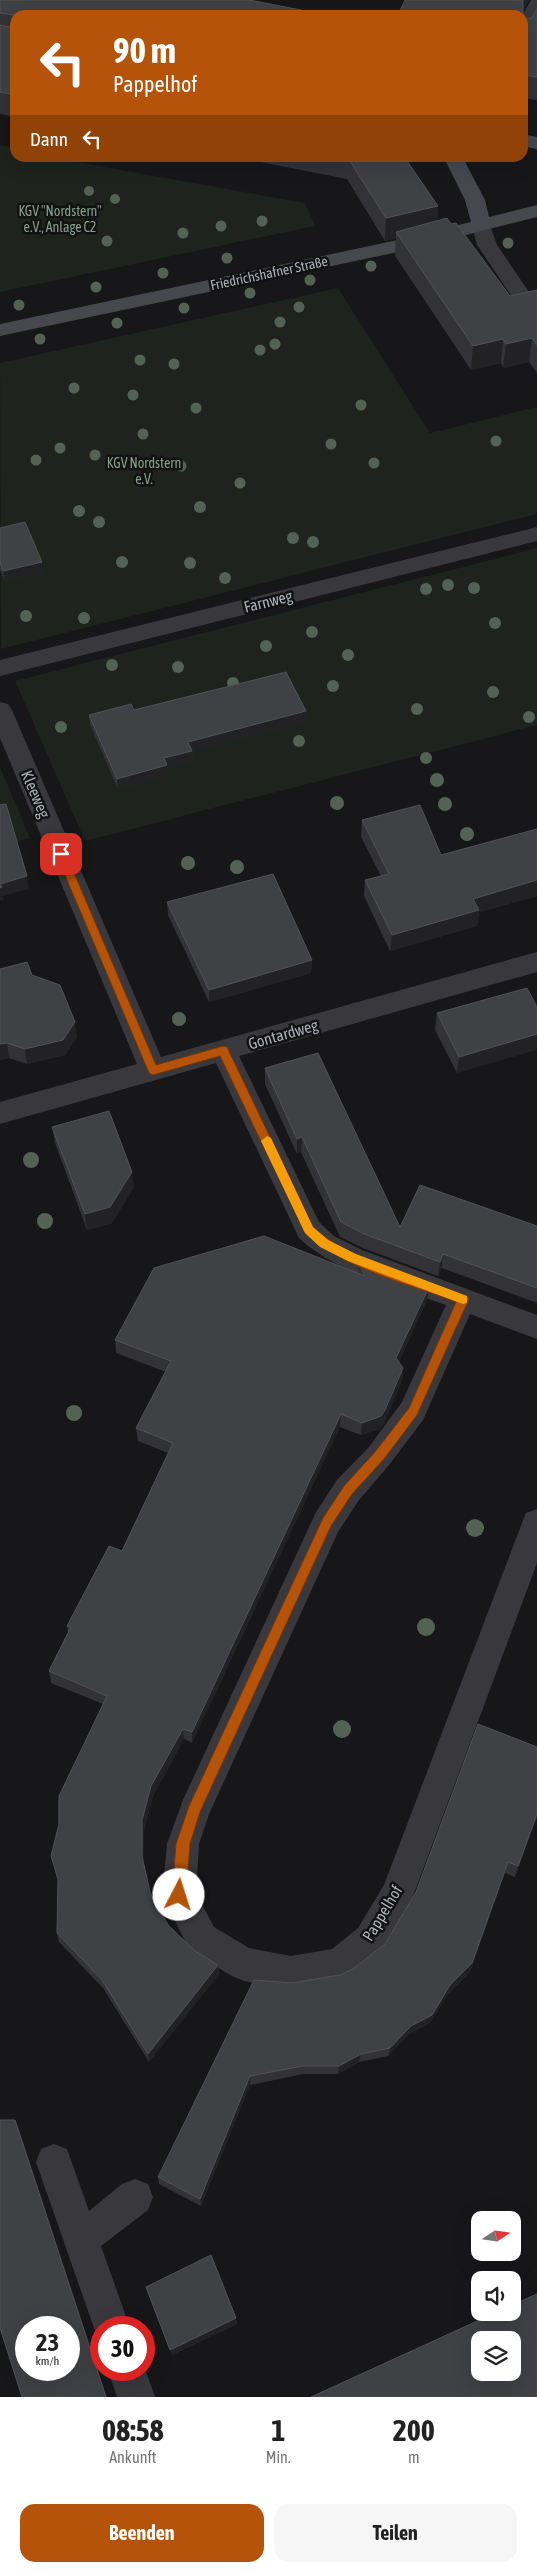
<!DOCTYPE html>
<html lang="de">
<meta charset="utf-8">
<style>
body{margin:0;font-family:"Asap Condensed",sans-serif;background:#f6f6f6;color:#222;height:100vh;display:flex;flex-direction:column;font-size:19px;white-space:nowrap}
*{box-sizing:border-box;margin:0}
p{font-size:16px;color:#767676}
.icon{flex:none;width:28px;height:28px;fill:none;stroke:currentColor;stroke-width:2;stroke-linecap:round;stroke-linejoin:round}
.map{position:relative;height:2397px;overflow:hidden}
.drawer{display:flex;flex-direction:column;background:#fff;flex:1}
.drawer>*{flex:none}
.top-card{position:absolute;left:10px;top:10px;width:518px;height:152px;border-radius:15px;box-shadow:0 5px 20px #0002;background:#b45309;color:#fff;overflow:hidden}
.needle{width:32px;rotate:77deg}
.buttons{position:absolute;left:471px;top:2211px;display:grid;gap:10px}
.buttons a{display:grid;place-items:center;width:50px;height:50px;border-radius:10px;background:#fff;box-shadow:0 5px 20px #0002;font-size:25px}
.speed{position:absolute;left:15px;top:2316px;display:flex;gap:10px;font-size:25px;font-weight:700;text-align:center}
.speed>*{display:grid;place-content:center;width:65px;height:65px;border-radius:50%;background:#fff;box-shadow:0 5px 20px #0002;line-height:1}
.speed small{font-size:12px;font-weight:400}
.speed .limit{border:8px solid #d22;background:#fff;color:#111}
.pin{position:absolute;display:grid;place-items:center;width:42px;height:42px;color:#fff;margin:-21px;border-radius:10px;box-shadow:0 2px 8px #0006}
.me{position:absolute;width:55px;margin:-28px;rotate:5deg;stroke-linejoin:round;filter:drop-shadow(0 0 4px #0008)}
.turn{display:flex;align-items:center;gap:18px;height:105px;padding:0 20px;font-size:22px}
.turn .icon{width:65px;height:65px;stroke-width:2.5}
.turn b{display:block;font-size:35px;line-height:42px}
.then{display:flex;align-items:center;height:48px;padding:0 20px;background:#0003;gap:10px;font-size:19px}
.eta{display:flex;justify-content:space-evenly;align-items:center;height:85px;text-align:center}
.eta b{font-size:30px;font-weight:700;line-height:35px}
.primary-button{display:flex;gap:10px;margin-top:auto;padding:10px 20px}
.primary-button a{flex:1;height:58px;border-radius:15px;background:#b45309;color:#fff;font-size:20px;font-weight:700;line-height:58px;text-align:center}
.primary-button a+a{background:#f6f6f6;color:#222}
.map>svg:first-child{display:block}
</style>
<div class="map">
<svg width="537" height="2397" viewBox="0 0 537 2397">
<rect width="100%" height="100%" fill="#171719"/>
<path fill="#1e231e" d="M0,145L15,148V158H54L305,203L315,226L0,292Z
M338,288L430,433L537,407V514L1,649L0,363Z
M537,548V725L85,841L15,681Z
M0,767L30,838L0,847Z"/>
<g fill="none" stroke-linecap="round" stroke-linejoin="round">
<path fill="#39393d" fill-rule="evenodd" d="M531,0H537V23L528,40L522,41V16Z
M482,220L489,222L497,245L531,295L537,294V306L526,309L519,307L477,245L472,226L475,222Z"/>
<path fill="#39393d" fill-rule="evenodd" d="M537,527V541L0,676V660Z
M0,702L8,704L12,710L161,1057L537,952V972L239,1056L319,1222L334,1236L362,1250L537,1315V1339L470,1314L423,1420L389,1465L359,1500L338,1532L209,1814L199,1844L196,1893L214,1927L249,1948L291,1956L332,1949L358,1928L384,1885L522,1523L526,1513L537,1509V1563L409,1907L382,1952L351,1977L339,1982L291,1990L244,1981L232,1976L190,1951L162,1895L167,1844L183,1800L316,1512L337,1480L369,1447L402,1402L446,1305C399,1288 336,1273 299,1238L216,1063L0,1124V1102L137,1064L0,738Z
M54,2144L67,2149L89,2211L122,2184L135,2179L148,2184L153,2197L148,2210L101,2246L130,2328H101V2342L94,2328L36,2162L41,2149Z
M144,2366L155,2397H117L108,2370H144Z"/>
<path fill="#47484d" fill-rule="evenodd" d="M522,134L537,137V149L522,146Z
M444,158H463L485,200L489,217L537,205V217L398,252L0,336V324L398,240L471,222L465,200Z"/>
<path stroke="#4c4d52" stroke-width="1" d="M522,137L537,139
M522,145L537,148"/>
</g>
<g fill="#536255">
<circle cx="89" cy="191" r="5"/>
<circle cx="115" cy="199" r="5"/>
<circle cx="262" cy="221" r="5.5"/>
<circle cx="221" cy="226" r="5.5"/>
<circle cx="183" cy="233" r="5.5"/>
<circle cx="107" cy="241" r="5.5"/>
<circle cx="508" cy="243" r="5.5"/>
<circle cx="227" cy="258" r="5.5"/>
<circle cx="371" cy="266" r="5.5"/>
<circle cx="163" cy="273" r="5.5"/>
<circle cx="310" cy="280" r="5.5"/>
<circle cx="96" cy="287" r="5.5"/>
<circle cx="250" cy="293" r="5.5"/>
<circle cx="19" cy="305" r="5.5"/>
<circle cx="299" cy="307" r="5.5"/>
<circle cx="184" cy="308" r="5.5"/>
<circle cx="280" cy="322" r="5.5"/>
<circle cx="117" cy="323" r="5.5"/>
<circle cx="40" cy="339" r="5.5"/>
<circle cx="275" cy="344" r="5.5"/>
<circle cx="260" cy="350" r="5.5"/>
<circle cx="140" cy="360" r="5.5"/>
<circle cx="174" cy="364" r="5.5"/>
<circle cx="74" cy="388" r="5.5"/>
<circle cx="133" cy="395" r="5.5"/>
<circle cx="361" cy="405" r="5.5"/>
<circle cx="196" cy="408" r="5.5"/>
<circle cx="143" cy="434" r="5.5"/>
<circle cx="496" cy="441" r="5.5"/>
<circle cx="331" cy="444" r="5.5"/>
<circle cx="60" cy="448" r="5.5"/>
<circle cx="95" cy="455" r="5.5"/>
<circle cx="36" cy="460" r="5.5"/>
<circle cx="374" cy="463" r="5.5"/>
<circle cx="181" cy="466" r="5.5"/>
<circle cx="240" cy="483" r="5.5"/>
<circle cx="200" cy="507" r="6"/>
<circle cx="79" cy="511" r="6"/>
<circle cx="99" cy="522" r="6"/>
<circle cx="293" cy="538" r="6"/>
<circle cx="313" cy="542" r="6"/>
<circle cx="122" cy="562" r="6"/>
<circle cx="190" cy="563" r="6"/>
<circle cx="225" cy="578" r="6"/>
<circle cx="448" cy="585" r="6"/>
<circle cx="474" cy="588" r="6"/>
<circle cx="426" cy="589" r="6"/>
<circle cx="26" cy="616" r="6"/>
<circle cx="84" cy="618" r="6"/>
<circle cx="495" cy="623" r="6"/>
<circle cx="312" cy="632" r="6"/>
<circle cx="266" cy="646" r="6"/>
<circle cx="348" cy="655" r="6"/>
<circle cx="112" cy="665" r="6"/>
<circle cx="178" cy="667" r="6"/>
<circle cx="233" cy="683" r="6"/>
<circle cx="333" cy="686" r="6"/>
<circle cx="493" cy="692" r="6"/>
<circle cx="417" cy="709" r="6"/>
<circle cx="529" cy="717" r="6"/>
<circle cx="61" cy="727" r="6"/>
<circle cx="299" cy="741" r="6"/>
<circle cx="426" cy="758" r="6"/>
<circle cx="437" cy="780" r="7"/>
<circle cx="337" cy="803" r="7"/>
<circle cx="445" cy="804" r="7"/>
<circle cx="467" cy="834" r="7"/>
<circle cx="188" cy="863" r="7"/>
<circle cx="237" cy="867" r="7"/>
<circle cx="179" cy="1019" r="7"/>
<circle cx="31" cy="1160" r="8"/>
<circle cx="45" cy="1221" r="8"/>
<circle cx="74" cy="1413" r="8"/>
<circle cx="475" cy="1528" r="9"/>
<circle cx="426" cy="1627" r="9"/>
<circle cx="342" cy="1729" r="9"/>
</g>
<path fill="#333337" d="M0,0L15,15V117L0,114Z
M529,0L523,11V20L532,18L537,9V100L522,98V15H398Z
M240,158H405L438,206L437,221L451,224L510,296L537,290V373L529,362L503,368L501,363L471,370L395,256L396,238L385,241L347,179Z
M0,528L43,572L5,581L0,570Z
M134,710L306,722L192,751L193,761L167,768V775L118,789L90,725L89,715Z
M362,820L441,855L537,829V896L479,912L477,926L390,951L364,896L365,880L381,876L361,837Z
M167,902L312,960L311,973L209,1002L168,915Z
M32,975L77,1037L65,1055L27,1064L9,1058L0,1060Z
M527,988L457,1073L435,1030L437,1013Z
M265,1068L400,1227L537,1226V1303L442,1268L438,1276L363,1248L340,1237L301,1152L297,1154L265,1084Z
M52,1127L134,1187L112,1223L87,1230L55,1143Z
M358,1262L427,1300L399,1362L403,1368L402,1381L384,1423L380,1429L361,1435L340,1427L192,1743L184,1739L153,1796L144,1830L143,1863L150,1892L168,1925L195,1951L218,1965L219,1974L149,2062L103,1988L59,1942L57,1933L103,1704L51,1683L49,1671L68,1633L67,1626L122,1551L168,1453L138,1441L136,1428L166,1372L116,1353L115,1340L358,1273Z
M537,1747V1817L515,1877L505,1873L470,1972L448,1994L430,2023L409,2034L388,2056L359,2062L338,2074H303L250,2085L201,2206L159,2184L158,2177L340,1975L353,1969L385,1944Z
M146,2287L236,2318L237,2324L172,2355Z"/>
<path fill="#222225" d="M522,0H529L520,15Z
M438,206L436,229L396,232V238L385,241L386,218Z
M532,338L529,362L503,368L506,344Z
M503,339L501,363L471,370L473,346Z
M42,562L43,572L5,581L3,571Z
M306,711V722L192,751L193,761L167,768V775L118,789L117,779L164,758L188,742Z
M27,876L29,889L3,896L4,900L0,901V884Z
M537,880V896L479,912L477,926L390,951L392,935L473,899Z
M312,960L311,973L209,1002V990Z
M75,1022L77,1037L65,1055L27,1064L25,1049Z
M537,1034V1050L457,1073L459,1057Z
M7,1043L9,1058L0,1060V1044Z
M302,1137L301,1152L297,1154V1139Z
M132,1172L134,1187L112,1223L87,1230L85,1214Z
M443,1254L442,1268L438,1276L440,1262Z
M429,1287L427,1300L395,1371L396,1358Z
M403,1368L402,1381L384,1423L380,1429L361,1435L362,1423Z
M341,1414L340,1427L192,1743V1732Z
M183,1729L184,1739L153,1796L144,1830L143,1866L142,1856V1820L151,1786Z
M537,1814V1817L515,1877L518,1866Z
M508,1862L505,1873L470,1972L448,1994L430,2023L409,2034L388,2056L390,2048Z
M218,1965L219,1974L149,2062L148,2054Z
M361,2054L359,2062L338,2074L339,2066Z
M250,2076V2085L201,2206L200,2199Z
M15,2120L19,2128L107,2397H106Z
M236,2318L237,2324L172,2355L170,2350Z"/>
<path fill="#404144" stroke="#515256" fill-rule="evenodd" d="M0,0H249L327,15H15V95L0,92V25L14,28V15L0,13Z
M405,0H523V20L532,18L537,9V77L522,75V15H398Z
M348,158H405L438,206L386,218Z
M447,218L451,224L456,223L510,296L537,290V345L532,338L506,344L503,339L473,346L396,232Z
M25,522L42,562L3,571L0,562V528Z
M286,672L306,711L188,742L192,751L164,758L167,765L117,779L89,715L131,704L134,710Z
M6,804L27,876L0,884L2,887L0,888V805Z
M420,805L441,855L537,829V880L473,899L479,910L392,935L365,880L389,874L362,820Z
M273,874L312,960L209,990L167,902Z
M27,962L32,975L60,985L75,1022L63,1040L25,1049L7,1043L0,1044V969Z
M527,988L537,1007V1034L459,1057L437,1013Z
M318,1053L400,1227L420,1185L537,1226V1288L443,1254L440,1262L364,1234L341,1222L302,1137L297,1139L265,1068Z
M109,1111L132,1172L110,1207L85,1214L52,1127Z
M264,1236L365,1276L358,1262L429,1287L396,1358L403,1368L385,1410L381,1416L362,1423L341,1414L192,1732L183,1729L151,1786L142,1820V1856L150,1892L168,1925L195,1951L218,1965L148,2054L102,1980L57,1933L58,1879L51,1856L59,1824V1796L107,1696L49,1671L71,1627L67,1626L109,1546L122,1551L173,1443L136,1428L171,1361L115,1340L154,1268Z
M478,1724L537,1747V1814L518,1866L508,1862L472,1963L450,1985L432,2015L411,2026L390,2048L361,2054L339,2066H303L250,2076L200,2199L158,2177L254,1980L292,1983L340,1975L353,1969L385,1944L416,1892Z
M0,2120H15L106,2397H22L0,2328ZM26,2328H69V2370H26Z
M211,2255L236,2318L170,2350L146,2287Z
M537,2294V2397H311L497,2312H512V2305ZM480,2340H512V2372H480Z"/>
<path fill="#b45309" stroke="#753606" d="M61,850L66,854L156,1065L223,1046L227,1047L313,1227C350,1261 419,1278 467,1296L469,1299L417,1415L384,1459L352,1494L331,1526L200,1812L190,1844L186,1895L184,1900L179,1902L174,1900L172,1895L176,1844L189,1806L323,1518L344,1486L375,1452L409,1408L456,1302C409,1284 342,1268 305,1233L220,1056L153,1075L149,1073L56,854Z"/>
<path fill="#f59e0b" d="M267,1136L271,1138L313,1227L328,1240L356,1254L467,1296V1303L463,1304L348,1261L320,1247L305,1233L261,1141Z"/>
<g text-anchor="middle" stroke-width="5" stroke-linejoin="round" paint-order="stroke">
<g font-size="14" fill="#849f86" stroke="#121214">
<text x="60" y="216">KGV "Nordstern"<tspan x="60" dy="16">e.V., Anlage C2</tspan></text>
<text x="144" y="468">KGV Nordstern<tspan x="144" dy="16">e.V.</tspan></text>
</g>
<g font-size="14" fill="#abafb7" stroke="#121214">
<text transform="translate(269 273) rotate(-12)" y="5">Friedrichshafner Straße</text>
</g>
<g font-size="16" fill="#abafb7" stroke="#121214">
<text transform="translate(268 601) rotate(-14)" y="6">Farnweg</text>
<text transform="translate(36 794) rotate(67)" y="6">Kleeweg</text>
<text transform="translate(283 1034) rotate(-16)" y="6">Gontardweg</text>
<text transform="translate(382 1913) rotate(-59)" y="6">Pappelhof</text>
</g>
</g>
</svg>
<div class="buttons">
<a><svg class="needle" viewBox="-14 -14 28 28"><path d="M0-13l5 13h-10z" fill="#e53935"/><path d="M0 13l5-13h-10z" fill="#767676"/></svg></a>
<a><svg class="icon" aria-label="sound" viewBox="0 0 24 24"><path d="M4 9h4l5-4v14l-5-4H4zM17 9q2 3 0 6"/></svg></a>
<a><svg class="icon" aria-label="layers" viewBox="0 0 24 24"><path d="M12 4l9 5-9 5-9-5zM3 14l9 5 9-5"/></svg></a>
</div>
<div class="speed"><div>23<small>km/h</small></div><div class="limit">30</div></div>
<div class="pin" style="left:61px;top:854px;background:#d93025"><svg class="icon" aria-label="arrive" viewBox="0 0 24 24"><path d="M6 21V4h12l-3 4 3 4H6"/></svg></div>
<svg class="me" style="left:179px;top:1895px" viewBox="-20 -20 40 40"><circle r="19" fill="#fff"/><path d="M0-13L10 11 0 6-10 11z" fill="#b45309"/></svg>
<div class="top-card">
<div class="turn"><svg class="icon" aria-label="left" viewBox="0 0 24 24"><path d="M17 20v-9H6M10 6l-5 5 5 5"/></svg><div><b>90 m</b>Pappelhof</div></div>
<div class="then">Dann<svg class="icon" aria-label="left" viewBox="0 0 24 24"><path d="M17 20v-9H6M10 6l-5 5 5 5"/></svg></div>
</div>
</div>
<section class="drawer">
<div class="eta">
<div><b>08:58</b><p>Ankunft</p></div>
<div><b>1</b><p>Min.</p></div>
<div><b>200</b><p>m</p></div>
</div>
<div class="primary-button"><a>Beenden</a><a>Teilen</a></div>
</section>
